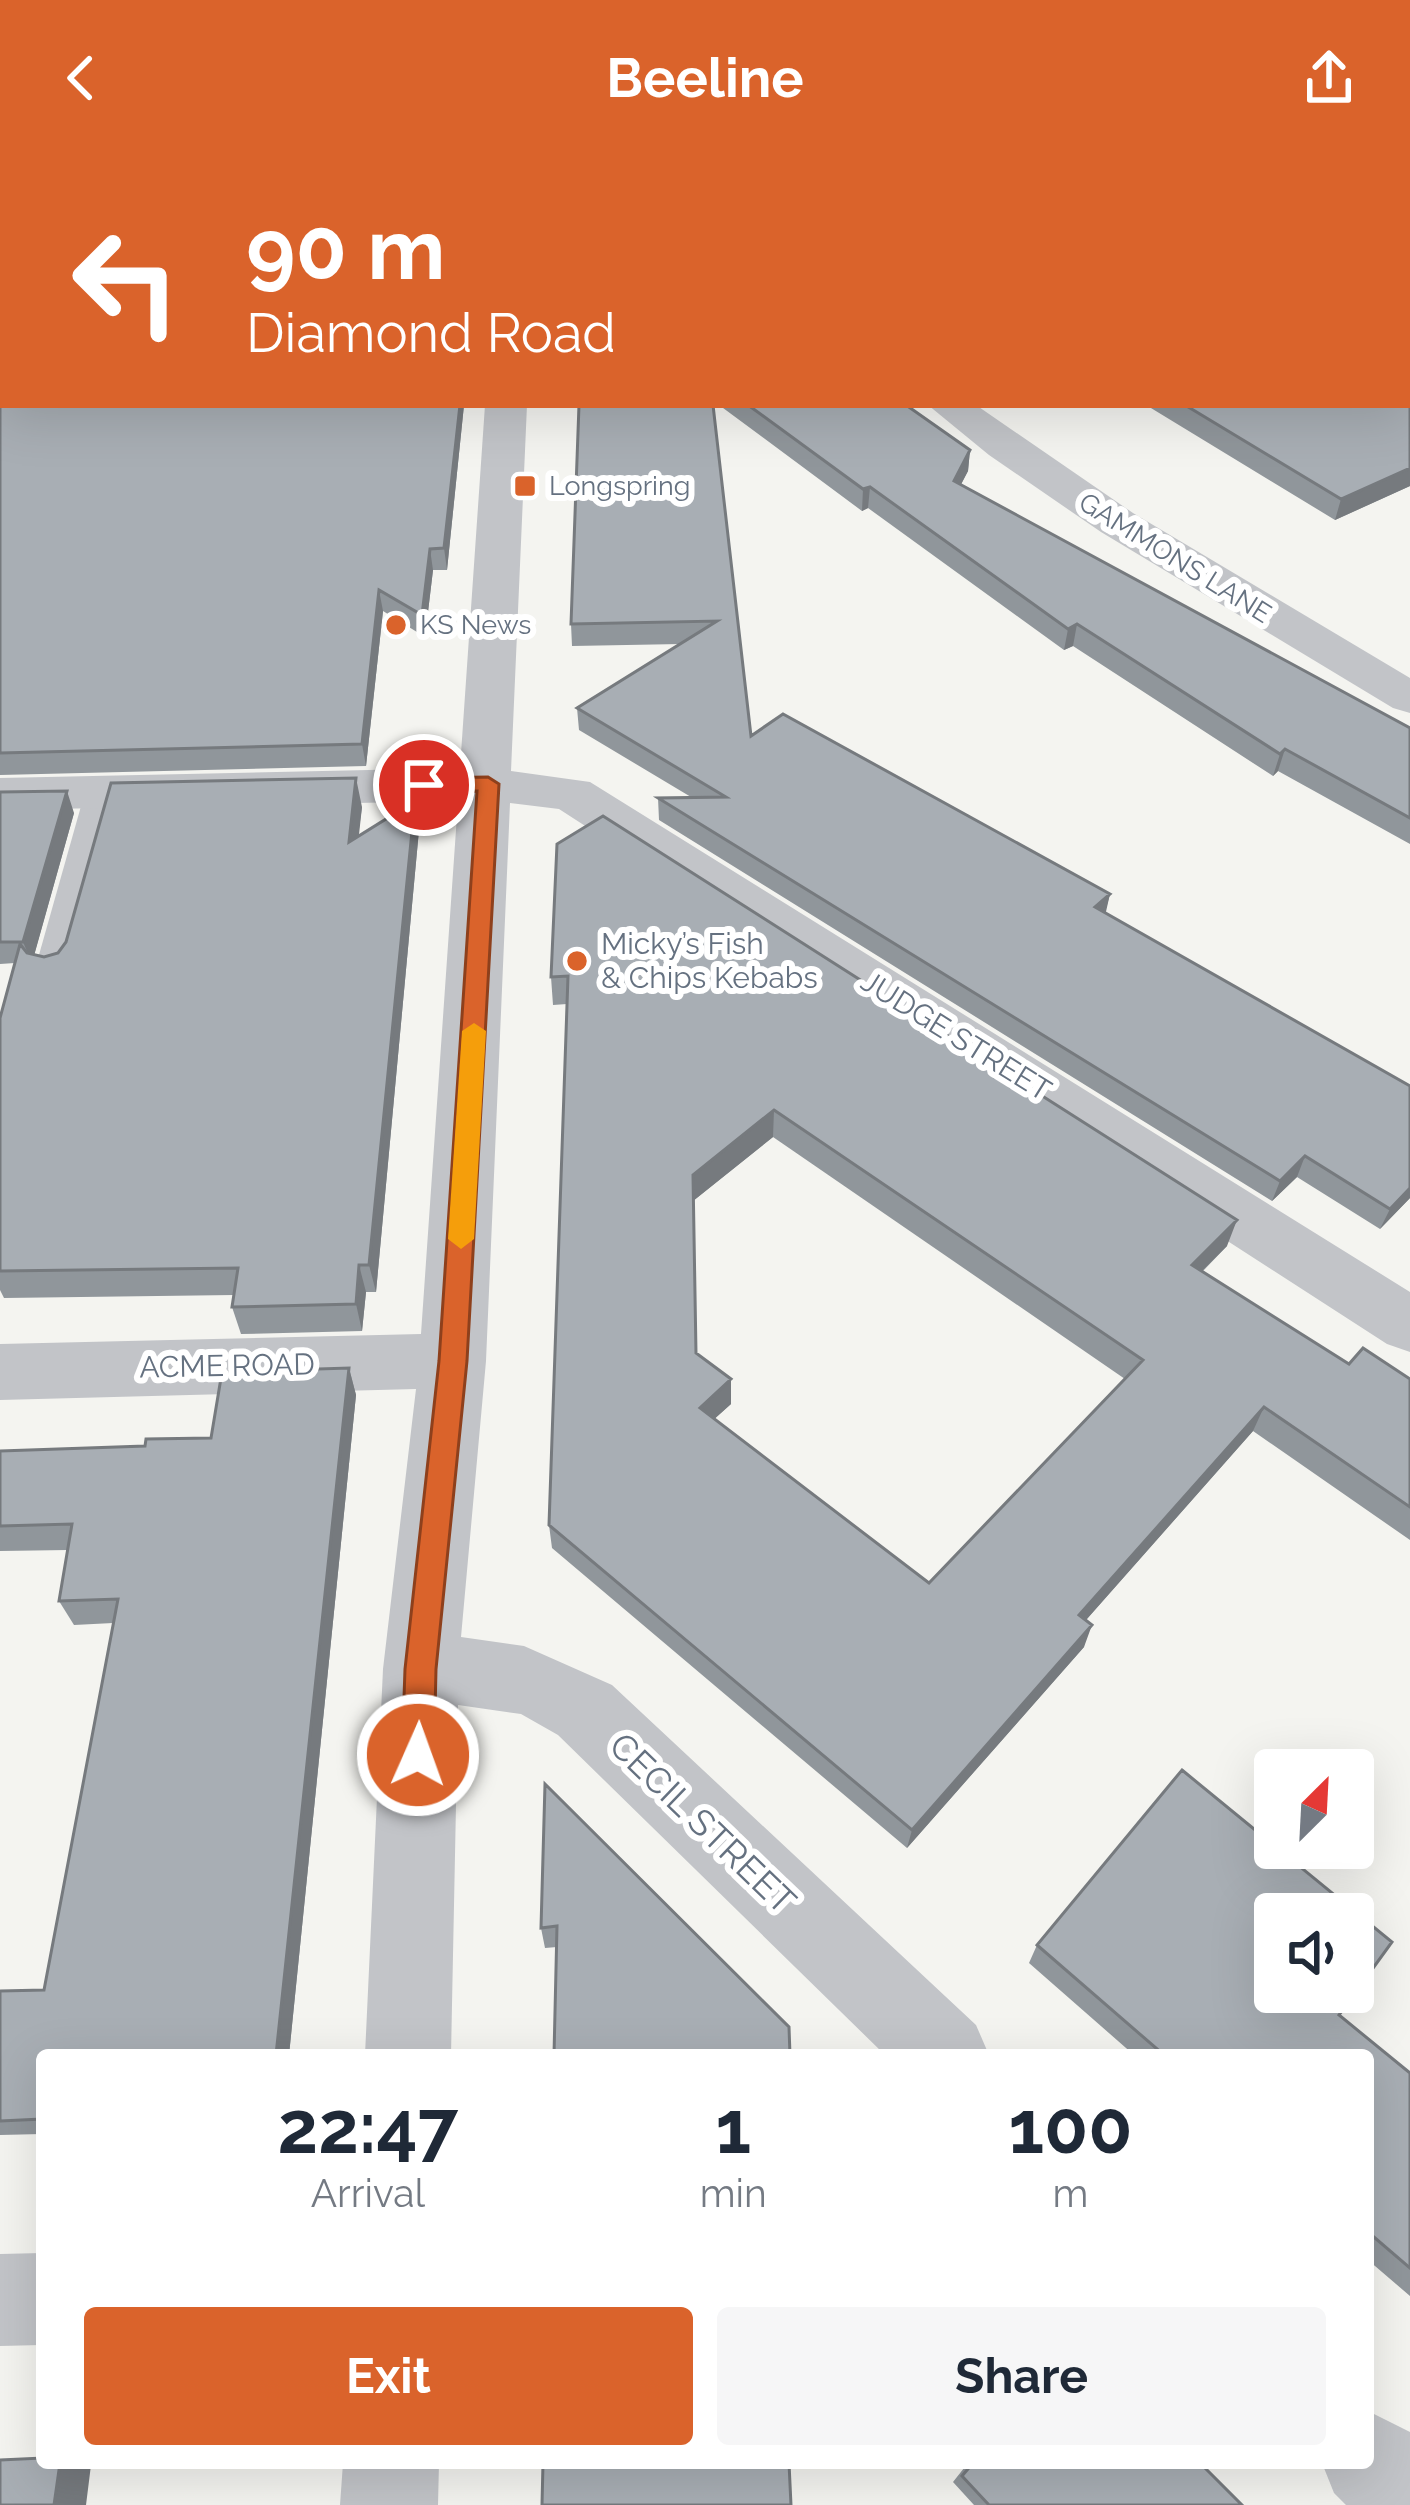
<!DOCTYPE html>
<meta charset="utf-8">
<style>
body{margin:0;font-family:Raleway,sans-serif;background:#f6f6f7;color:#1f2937;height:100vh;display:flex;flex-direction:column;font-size:45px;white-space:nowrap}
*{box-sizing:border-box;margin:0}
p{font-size:39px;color:#747a83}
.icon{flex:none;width:66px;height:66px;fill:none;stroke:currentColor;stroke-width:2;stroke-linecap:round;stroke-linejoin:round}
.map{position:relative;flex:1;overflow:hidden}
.side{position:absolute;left:36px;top:1893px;width:1338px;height:420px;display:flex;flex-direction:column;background:#fff;border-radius:12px;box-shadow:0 12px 48px #0002}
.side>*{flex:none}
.hud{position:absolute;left:0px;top:0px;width:1410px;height:252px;box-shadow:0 12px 48px #0002;background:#da632b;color:#fff;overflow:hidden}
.needle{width:78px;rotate:24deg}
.controls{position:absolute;left:1254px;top:1593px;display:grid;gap:24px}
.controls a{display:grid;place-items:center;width:120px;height:120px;border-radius:12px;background:#fff;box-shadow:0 12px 48px #0002;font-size:60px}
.pin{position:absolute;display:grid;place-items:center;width:102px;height:102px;color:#fff;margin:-51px;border:6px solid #fff;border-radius:50%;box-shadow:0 3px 12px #0007}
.me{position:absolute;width:132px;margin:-66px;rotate:2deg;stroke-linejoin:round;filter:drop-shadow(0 0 9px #0008)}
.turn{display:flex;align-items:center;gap:42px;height:252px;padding:0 48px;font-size:54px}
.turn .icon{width:156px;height:156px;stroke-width:2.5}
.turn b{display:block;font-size:84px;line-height:102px}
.eta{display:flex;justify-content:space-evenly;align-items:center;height:204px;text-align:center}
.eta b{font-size:72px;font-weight:700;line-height:84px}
.action{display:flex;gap:24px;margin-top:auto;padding:24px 48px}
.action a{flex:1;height:138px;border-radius:12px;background:#da632b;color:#fff;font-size:48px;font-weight:700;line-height:138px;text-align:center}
.action a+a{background:#f6f6f7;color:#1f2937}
header{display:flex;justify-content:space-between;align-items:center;height:156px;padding:0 48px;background:#da632b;color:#fff;font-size:54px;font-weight:700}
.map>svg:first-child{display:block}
</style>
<header><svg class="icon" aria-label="back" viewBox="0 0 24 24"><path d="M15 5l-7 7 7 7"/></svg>Beeline<svg class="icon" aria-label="share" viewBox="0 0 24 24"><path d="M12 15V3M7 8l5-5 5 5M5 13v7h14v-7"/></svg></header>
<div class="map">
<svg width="1410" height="2349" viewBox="0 0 1410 2349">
<rect width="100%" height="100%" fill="#f4f4f0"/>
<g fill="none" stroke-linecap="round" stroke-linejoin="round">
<path fill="#c2c4c8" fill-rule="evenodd" d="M103,625L115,628L121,636L73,813L68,822L54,826L40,822L35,813L85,636L91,628Z"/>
<path fill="#c2c4c8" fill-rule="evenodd" d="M510,0H544V3H510Z
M624,0H658L659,3H625Z
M1335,0H1371L1373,3H1337Z
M1407,24L1410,25V48L1407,47Z
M485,249H527L511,615L590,626L1410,1136V1196L1387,1188L559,653L510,647L486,1205L461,1481L524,1490L612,1529L976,1869L989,1899H885L558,1579L521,1558L458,1549L451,1899H365L383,1513L416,1233L0,1244V1188L421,1178L458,645L0,654V622L460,612Z
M928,249H976L1133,357L1410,522V557L1393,552L1101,376L989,299Z
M42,2097V2189L0,2190V2098Z
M1368,2255L1410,2276V2349H1346L1334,2337L1322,2307H1368Z
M343,2307H439L438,2349H340Z"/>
</g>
<path fill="#90969b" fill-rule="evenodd" d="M0,0H476V3H3V249H464L447,414H433L425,481L383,455L366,610L0,619Z
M763,0H1315L1320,3H766Z
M1410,67V330L1335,364L1146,249H1407Z
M713,249L751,580L1110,738L1105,756L1410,930V1042L1380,1073L1297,1021L1272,1045L659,664L658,642L691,641L579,574L577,552L681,488L572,490L571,468Z
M719,249H906L970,294L968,315L961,328L1410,572V688L1278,615L1273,620L1073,490L1064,494L868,352L862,355Z
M0,636L74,657L34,799L44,801L58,797L362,651L358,680L419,674L376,1136H366L362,1175L241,1178L232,1151L234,1139L4,1142L0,1134V862L15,807L0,808Z
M557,688L1227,1090L1203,1115L1349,1208L1410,1223V1384L1253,1275L1086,1464L1084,1491L907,1692L552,1392L549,1369L567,848L553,849L551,821ZM773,981L1125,1223L929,1427L714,1263L731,1248L696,1197L693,1045Z
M349,1212L356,1239L289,1899H42V1978L0,1979V1835L44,1834L113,1467L74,1469L59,1445L68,1394L0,1395V1295L145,1290L211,1282Z
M545,1628L789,1871L557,1791L545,1792L541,1772Z
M1037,1789L1339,1859L1410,1917V2140L1368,2104V1899H1134L1029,1807Z
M968,2307H1200L1242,2349H974L953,2326Z"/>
<path fill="#767a7e" d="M460,249H464L447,414L444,392Z
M970,294L968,315L952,346L954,325Z
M1410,312V330L1335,364L1341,343Z
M870,331L868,352L862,355L863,333Z
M430,393L433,414L425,481L422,459Z
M379,434L383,455L366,610L362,588Z
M1077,468L1073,490L1064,494L1068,473Z
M1285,593L1278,615L1273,620L1280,598Z
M356,622L362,651L355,715L349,686Z
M67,635L74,657L32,807L23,786Z
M415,645L419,674L376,1136L369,1109Z
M1110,738L1105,760L1095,751Z
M774,954L773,981L693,1045V1019Z
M1305,1000L1297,1021L1272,1045L1280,1025Z
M1410,1032V1042L1380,1073L1390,1053Z
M1237,1064L1227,1090L1183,1134L1192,1109Z
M359,1109L366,1136L362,1175L356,1148Z
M349,1212L356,1239L289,1899H276Z
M731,1223V1248L700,1276V1252Z
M1264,1251L1253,1275L1071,1481L1079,1459Z
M1092,1469L1084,1491L907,1692L912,1674Z
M60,2307H82L91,2309L86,2349H54Z"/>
<path fill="#a8aeb4" stroke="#767a7e" stroke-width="3" fill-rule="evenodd" d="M0,0H473V3H3V249H460L444,392L430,393L422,459L379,434L362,588L0,597Z
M786,0H1315L1320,3H789Z
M1407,65L1410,67V312L1341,343L1185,249H1407Z
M579,249H713L751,580L783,558L1110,738L1095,751L1410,930V1032L1390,1053L1305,1000L1280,1025L658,642L726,641L577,552L717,465L571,468Z
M748,249H906L970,294L954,325L1410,572V662L1285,593L1280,598L1077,468L1068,473L870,331L863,333Z
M356,622L349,686L415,645L369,1109H359L356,1148L232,1151L238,1112L0,1115V862L20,788L27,797L44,801L58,797L66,786L111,627Z
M67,635L23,786H0V636Z
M603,660L1237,1064L1192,1109L1349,1208L1363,1192L1410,1223V1351L1264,1251L1079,1459L1092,1469L912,1674L549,1369L568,820L551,821L557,688ZM774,954L1143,1204L929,1427L700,1252L731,1223L696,1197L693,1019Z
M349,1212L276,1899H42V1963L0,1965V1835L44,1834L118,1443L59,1445L72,1368L0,1370V1295L145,1290L146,1283L211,1282L222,1216Z
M1182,1614L1392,1786L1339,1859L1410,1917V2112L1368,2076V1899H1164L1037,1789ZM1275,1758H1353V1836H1275Z
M545,1628L789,1871L790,1899H554L557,1770L541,1772Z
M42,2302V2307H60L54,2349H0V2304Z
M543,2307H789L791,2349H542Z
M973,2307H1200L1242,2349H989L962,2320Z"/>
<path fill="#da632b" stroke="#8e401c" stroke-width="3" d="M488,621L499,628L467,1205L436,1513L434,1599L429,1610L418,1614L407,1610L402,1599L405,1513L439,1205L477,635L424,636L413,629L424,622Z"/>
<path fill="#f59e0b" d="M474,867L486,875L474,1083L461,1093L448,1083L462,875Z"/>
<g fill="#da632b" stroke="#fff" stroke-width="4.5">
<rect x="513" y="318" width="24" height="24" rx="6"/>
<circle cx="396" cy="469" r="12"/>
<circle cx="577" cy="805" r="12"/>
</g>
<g text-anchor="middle" stroke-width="12" stroke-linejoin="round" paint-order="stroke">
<g font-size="27" fill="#657180" stroke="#fff" text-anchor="start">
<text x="549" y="339">Longspring</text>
<text x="420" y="478">KS News</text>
</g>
<g font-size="27" fill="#657180" stroke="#fff">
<text transform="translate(1175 402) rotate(32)" y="9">GAMMONS LANE</text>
</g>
<g font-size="30" fill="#657180" stroke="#fff" text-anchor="start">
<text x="601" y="798">Micky’s Fish<tspan x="601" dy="34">&amp; Chips Kebabs</tspan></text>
</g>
<g font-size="30" fill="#657180" stroke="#fff">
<text transform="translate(956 880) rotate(32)" y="10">JUDGE STREET</text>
<text transform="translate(227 1210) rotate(-1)" y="10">ACME ROAD</text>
</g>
<g font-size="36" fill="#657180" stroke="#fff">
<text transform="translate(703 1667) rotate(44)" y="13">CECIL STREET</text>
</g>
</g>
</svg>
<div class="controls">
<a><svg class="needle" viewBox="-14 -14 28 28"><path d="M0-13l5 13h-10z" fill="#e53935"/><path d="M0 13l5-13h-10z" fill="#747a83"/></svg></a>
<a><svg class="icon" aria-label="sound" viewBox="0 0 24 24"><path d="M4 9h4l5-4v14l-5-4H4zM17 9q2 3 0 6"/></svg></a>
</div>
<div class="pin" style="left:424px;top:629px;background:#d93025"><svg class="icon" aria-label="arrive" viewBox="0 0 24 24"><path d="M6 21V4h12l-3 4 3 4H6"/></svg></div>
<svg class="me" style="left:418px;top:1599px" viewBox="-20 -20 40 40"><circle r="17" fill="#da632b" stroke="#fff" stroke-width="3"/><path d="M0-11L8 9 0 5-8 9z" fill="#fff"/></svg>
<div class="hud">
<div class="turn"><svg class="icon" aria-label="left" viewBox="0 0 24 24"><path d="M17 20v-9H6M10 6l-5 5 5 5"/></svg><div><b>90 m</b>Diamond Road</div></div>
</div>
<section class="side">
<div class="eta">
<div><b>22:47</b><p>Arrival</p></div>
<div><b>1</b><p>min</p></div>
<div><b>100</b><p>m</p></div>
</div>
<div class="action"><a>Exit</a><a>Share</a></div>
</section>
</div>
